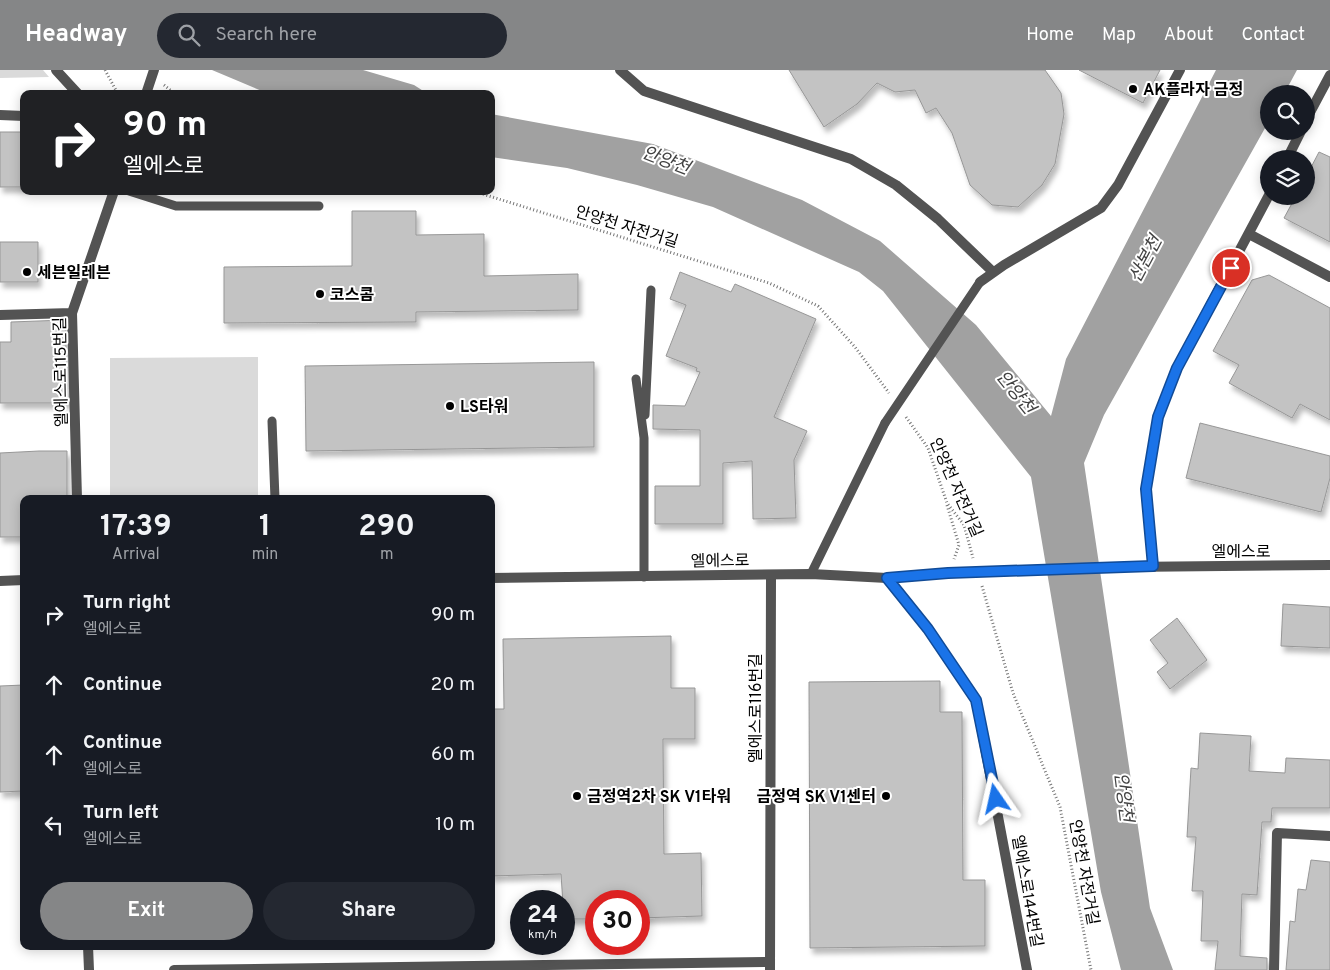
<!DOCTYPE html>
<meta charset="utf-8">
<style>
body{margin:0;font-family:Overpass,"Noto Sans KR",sans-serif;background:#242831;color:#f1f3f6;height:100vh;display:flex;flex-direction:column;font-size:19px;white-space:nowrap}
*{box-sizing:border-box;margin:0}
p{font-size:16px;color:#9ea1a6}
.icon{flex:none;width:28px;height:28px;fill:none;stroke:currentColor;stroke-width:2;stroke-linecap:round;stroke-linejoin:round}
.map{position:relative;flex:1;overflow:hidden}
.side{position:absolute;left:20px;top:425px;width:475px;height:455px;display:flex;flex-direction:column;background:#171b24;border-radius:10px;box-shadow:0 2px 12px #0003}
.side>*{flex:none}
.hud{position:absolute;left:20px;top:20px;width:475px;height:105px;border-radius:10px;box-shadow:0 2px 12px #0003;background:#202124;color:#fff;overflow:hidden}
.tools{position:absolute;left:1260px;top:15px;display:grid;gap:10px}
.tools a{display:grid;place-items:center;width:55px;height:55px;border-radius:50%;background:#171b24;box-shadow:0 2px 12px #0003;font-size:25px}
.speed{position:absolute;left:510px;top:820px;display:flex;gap:10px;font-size:25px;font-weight:700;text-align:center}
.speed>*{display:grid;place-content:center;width:65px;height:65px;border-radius:50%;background:#171b24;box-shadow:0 2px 12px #0003;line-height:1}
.speed small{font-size:12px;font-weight:400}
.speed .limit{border:8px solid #d22;background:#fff;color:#111}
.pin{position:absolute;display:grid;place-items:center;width:42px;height:42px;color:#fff;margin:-21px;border:2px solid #fff;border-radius:50%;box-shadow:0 1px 5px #0007}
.me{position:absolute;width:55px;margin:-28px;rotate:349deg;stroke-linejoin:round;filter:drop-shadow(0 0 4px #0008)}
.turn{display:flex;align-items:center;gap:18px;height:105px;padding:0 20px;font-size:22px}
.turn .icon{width:65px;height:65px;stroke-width:2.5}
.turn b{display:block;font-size:35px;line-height:42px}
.eta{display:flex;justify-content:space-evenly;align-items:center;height:85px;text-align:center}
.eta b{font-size:30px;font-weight:700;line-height:35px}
.primary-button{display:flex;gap:10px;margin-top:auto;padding:10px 20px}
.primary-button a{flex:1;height:58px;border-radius:30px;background:#858687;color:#fff;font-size:20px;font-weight:700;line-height:58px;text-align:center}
.primary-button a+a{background:#242831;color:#f1f3f6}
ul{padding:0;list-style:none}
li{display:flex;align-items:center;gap:15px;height:70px;padding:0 20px}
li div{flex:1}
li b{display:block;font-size:19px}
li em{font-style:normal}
header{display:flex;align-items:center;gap:30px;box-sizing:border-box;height:70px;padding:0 25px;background:#858687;color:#fff}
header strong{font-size:24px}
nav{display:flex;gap:28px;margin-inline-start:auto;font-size:18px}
.search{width:350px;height:45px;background:#242831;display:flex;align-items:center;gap:12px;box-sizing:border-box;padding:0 18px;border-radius:28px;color:#9ea1a6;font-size:19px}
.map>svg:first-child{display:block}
</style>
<header>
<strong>Headway</strong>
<div class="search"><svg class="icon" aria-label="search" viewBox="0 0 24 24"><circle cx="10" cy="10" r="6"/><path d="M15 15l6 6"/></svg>Search here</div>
<nav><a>Home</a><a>Map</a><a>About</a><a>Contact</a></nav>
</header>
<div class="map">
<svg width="1330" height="900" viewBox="0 0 1330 900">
<defs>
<filter id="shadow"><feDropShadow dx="3" dy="5.5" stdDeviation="2.5" flood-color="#0004"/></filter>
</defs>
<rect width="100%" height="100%" fill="#fff"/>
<path fill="#dadada" d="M0,0H43L49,7L0,8Z
M258,287V429H110V288Z"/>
<path fill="#a1a1a1" d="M212,0H363L414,15L428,24H269Z
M1216,0H1297L1284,24H1269V51L1104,345L1084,393L1150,838L1173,900H1121L1101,822L1031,407L883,221L859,202L713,137L637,115L567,98L491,87V44L653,74L802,130L880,171L976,255L1051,346L1066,289Z"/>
<path fill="#c3c3c3" stroke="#979797" filter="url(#shadow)" d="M789,0H1045L1061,23L1064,44L1055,94L1042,115L1018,137L992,135L970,115L952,63L936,38L926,43L915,20L895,22L877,13L857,34L824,57Z
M1079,0H1160L1143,33Z
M0,62H24V117H0Z
M1319,82L1330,87V172L1284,148L1296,126H1306V107Z
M352,141H416V165L484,164V206L578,204V240L416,242V252L224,253V197L352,196Z
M0,172H38V212H0Z
M680,202L731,222L735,214L816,249L774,347L807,361L794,390L796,448L753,449L752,391L723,393V454H655V416H700V360L653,359V335L685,336L700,302L696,301L697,298L666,286L686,235L670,229Z
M1269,205L1330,238V350L1300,334L1292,348L1229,313L1239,295L1213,281L1252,210Z
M65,250L68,333H0V272H11V252Z
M594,292V377L306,381L305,296Z
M1200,353L1330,386V408L1321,442L1186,408Z
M39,381H67V429H24V467H0V383Z
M1283,534L1330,537V578L1281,576Z
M1177,548L1207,590L1170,619L1157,602L1168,593L1150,570Z
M671,566V618H695V669H663L664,784L701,783L702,846L639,848V831H596V849H564L561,804L491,806V639H504L503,569Z
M940,611V642H962L963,810H985V876L810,878L809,612Z
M24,615V721L0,722V616Z
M1200,663L1251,666L1249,701L1285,703L1286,688L1330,690V738H1272L1271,752H1262L1257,825L1242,824L1240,886L1267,888V900H1215L1218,871H1201L1203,821H1192L1196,767H1187L1191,698L1198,699Z
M1311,790L1330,792V900H1286L1290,851L1295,852L1298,819L1306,820Z"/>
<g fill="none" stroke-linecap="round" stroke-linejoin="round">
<path stroke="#757575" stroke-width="3" stroke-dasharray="1 2.5" stroke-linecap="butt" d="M105,0L118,24
M164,15L175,24
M473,121L769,213L818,236L855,277L889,323
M906,347L928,378L947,433L964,455L973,488
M947,435L959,475L954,489
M982,516L1013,623L1060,737L1091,900"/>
<path stroke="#535353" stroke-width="9" d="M129,121L176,136H319
M636,309L644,368V507
M645,345L651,220
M272,351L275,429
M811,504L885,353"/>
<path stroke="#535353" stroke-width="10" d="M56,0L78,24
M620,0L644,21L851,89L896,115L938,149L993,202
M0,45L24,46
M1306,50L1330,5
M1287,89L1301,61
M1249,164L1330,207
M980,212L1004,195L1101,138L1118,115L1180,0
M0,245L72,243
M77,429L72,243L114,121
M1153,497L1146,419L1158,347L1177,298L1269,125
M887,508L928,559L976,630L1027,900
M88,876L89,900
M174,900L770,892
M770,900L771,505
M1274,900L1277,763L1330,766"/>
<path stroke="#535353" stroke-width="10" d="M1126,497L1330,495
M491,508L811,504L887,508L948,503
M0,511L24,510"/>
<path stroke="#535353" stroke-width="9" d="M885,353L980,212"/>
<path stroke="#535353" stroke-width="10" d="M146,24L154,0"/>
<path stroke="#535353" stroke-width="10" d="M948,503L1126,497"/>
</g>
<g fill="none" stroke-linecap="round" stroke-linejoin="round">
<g stroke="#114b97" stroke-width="12">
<path id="route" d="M996,729L976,630L928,559L887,508L948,503L1153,496L1146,419L1158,347L1177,298L1231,198"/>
</g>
<use href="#route" stroke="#1a73e8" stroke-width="9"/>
</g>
<g fill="#000" stroke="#fff" stroke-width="2">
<circle cx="1133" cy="19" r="5"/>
<circle cx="27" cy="202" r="5"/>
<circle cx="320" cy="224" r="5"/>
<circle cx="450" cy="336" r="5"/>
<circle cx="577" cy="726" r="5"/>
<circle cx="886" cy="726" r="5"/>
</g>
<g text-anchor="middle" stroke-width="4" stroke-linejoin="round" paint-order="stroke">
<g font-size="16" font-weight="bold" fill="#000" stroke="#fff" text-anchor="start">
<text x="1143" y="25">AK플라자 금정</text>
<text x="37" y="208">세븐일레븐</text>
<text x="330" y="230">코스콤</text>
<text x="460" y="342">LS타워</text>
<text x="587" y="732">금정역2차 SK V1타워</text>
<text x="876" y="732" text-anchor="end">금정역 SK V1센터</text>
</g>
<g font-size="16" fill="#000" stroke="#fff">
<text transform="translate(627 156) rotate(17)" y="6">안양천 자전거길</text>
<text transform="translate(60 302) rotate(-91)" y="6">엘에스로115번길</text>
<text transform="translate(957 417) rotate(66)" y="6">안양천 자전거길</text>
<text x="1241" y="487">엘에스로</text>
<text transform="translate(720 490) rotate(-1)" y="6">엘에스로</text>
<text transform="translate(755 638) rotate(-90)" y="6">엘에스로116번길</text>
<text transform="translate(1085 802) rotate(80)" y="6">안양천 자전거길</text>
<text transform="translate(1028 821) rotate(80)" y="6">엘에스로144번길</text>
</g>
<g font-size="18" font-style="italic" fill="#424242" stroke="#fff">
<text transform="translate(666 90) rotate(21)" y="6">안양천</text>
<text transform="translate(1145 189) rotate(-62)" y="6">산본천</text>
<text transform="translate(1016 322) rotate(51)" y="6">안양천</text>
<text transform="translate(1124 727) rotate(83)" y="6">안양천</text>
</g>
</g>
</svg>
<div class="tools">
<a><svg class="icon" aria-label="search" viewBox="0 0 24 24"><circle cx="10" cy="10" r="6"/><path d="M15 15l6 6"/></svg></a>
<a><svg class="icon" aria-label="layers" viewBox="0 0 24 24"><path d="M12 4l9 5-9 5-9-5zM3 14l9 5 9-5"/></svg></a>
</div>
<div class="speed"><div>24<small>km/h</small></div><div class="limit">30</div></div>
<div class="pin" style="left:1231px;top:198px;background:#d93025"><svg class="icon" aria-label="arrive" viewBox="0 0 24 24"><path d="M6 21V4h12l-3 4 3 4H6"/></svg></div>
<svg class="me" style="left:996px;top:729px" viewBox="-20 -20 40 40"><path d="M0-17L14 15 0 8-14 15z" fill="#1a73e8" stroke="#fff" stroke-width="4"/></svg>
<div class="hud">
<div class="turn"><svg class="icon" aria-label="right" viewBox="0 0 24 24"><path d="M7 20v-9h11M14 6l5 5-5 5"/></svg><div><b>90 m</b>엘에스로</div></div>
</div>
<section class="side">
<div class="eta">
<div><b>17:39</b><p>Arrival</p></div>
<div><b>1</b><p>min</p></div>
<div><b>290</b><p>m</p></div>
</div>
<ul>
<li><svg class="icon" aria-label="right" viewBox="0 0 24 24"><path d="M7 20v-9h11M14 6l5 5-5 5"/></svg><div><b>Turn right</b><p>엘에스로</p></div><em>90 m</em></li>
<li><svg class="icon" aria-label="ahead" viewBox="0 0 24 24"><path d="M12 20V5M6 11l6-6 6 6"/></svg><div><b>Continue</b></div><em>20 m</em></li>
<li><svg class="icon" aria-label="ahead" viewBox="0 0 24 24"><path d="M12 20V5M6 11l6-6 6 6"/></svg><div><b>Continue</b><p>엘에스로</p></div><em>60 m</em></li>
<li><svg class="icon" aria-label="left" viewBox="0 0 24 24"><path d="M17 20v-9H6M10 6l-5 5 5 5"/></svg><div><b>Turn left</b><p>엘에스로</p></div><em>10 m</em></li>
</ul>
<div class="primary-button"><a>Exit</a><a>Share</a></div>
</section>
</div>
